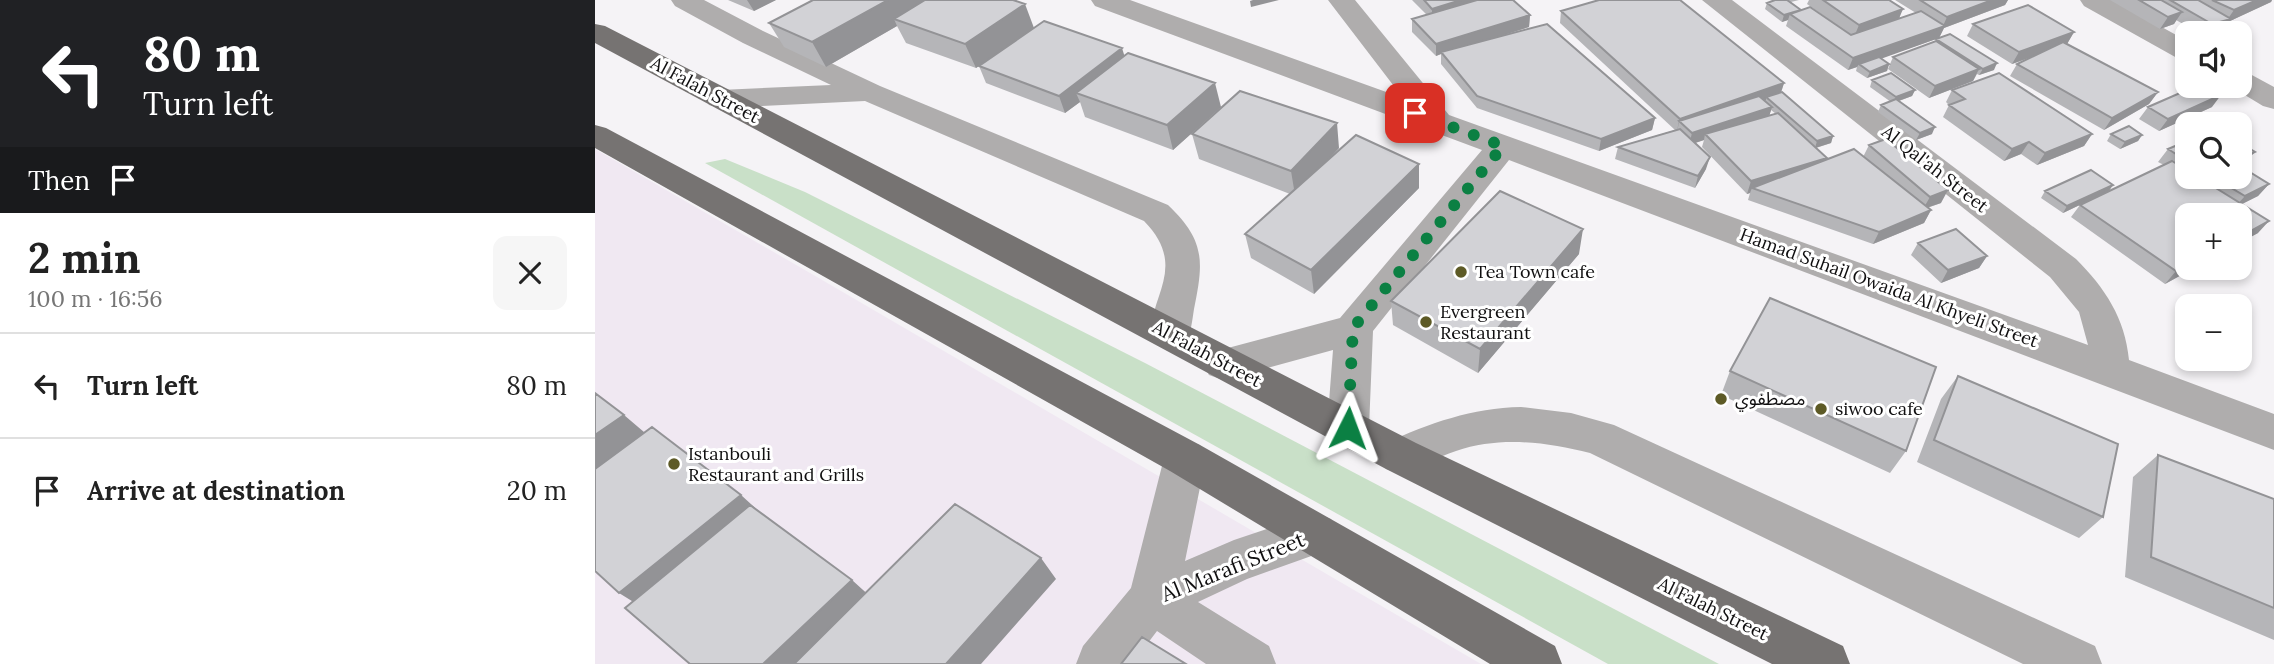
<!DOCTYPE html>
<meta charset="utf-8">
<style>
body{margin:0;font-family:Lora,"Noto Sans Arabic",serif;background:#f6f6f6;color:#222;height:100vh;display:flex;flex-direction:column;font-size:26px;white-space:nowrap}
*{box-sizing:border-box;margin:0}
p{font-size:23px;color:#767676}
.icon{flex:none;width:38px;height:38px;fill:none;stroke:currentColor;stroke-width:2;stroke-linecap:round;stroke-linejoin:round}
.map{position:relative;flex:1;overflow:hidden}
.side{display:flex;flex-direction:column;background:#fff;width:595px}
.side>*{flex:none}
.banner{background:#202124;color:#fff;overflow:hidden}
.tools{position:absolute;left:1580px;top:21px;display:grid;gap:14px}
.tools a{display:grid;place-items:center;width:77px;height:77px;border-radius:14px;background:#fff;box-shadow:0 4px 10px #0003;font-size:35px}
.pin{position:absolute;display:grid;place-items:center;width:60px;height:60px;color:#fff;margin:-30px;border-radius:14px;box-shadow:0 4px 10px #0006}
.me{position:absolute;width:77px;margin:-38px;rotate:3deg;stroke-linejoin:round;filter:drop-shadow(0 0 5px #0008)}
.turn{display:flex;align-items:center;gap:24px;height:147px;padding:0 28px;font-size:32px}
.turn .icon{width:91px;height:91px;stroke-width:2.5}
.turn b{display:block;font-size:49px;line-height:60px}
.then{display:flex;align-items:center;height:66px;padding:0 28px;background:#0003;gap:14px;font-size:26px}
.round{display:grid;place-items:center;flex:none;width:74px;height:74px;border-radius:14px;background:#f6f6f6}
.overview{display:flex;align-items:center;justify-content:space-between;height:119px;padding:0 28px}
h1{font-size:42px;font-weight:700;line-height:52px}
ul{padding:0;list-style:none}
li{display:flex;align-items:center;gap:21px;height:105px;padding:0 28px;border-top:2px solid #e0e0e0}
li div{flex:1}
li b{display:block;font-size:26px}
li em{font-style:normal}
main{display:flex;flex:1;min-height:0}
.map>svg:first-child{display:block}
</style>
<main>
<section class="side">
<div class="banner">
<div class="turn"><svg class="icon" aria-label="left" viewBox="0 0 24 24"><path d="M17 20v-9H6M10 6l-5 5 5 5"/></svg><div><b>80 m</b>Turn left</div></div>
<div class="then">Then<svg class="icon" aria-label="arrive" viewBox="0 0 24 24"><path d="M6 21V4h12l-3 4 3 4H6"/></svg></div>
</div>
<div class="overview"><div><h1>2 min</h1><p>100 m · 16:56</p></div><a class="round"><svg class="icon" aria-label="close" viewBox="0 0 24 24"><path d="M6 6l12 12M18 6L6 18"/></svg></a></div>
<ul>
<li><svg class="icon" aria-label="left" viewBox="0 0 24 24"><path d="M17 20v-9H6M10 6l-5 5 5 5"/></svg><div><b>Turn left</b></div><em>80 m</em></li>
<li><svg class="icon" aria-label="arrive" viewBox="0 0 24 24"><path d="M6 21V4h12l-3 4 3 4H6"/></svg><div><b>Arrive at destination</b></div><em>20 m</em></li>
</ul>
</section>
<div class="map">
<svg width="1679" height="664" viewBox="0 0 1679 664">
<rect width="100%" height="100%" fill="#f5f3f6"/>
<path fill="#f0e8f2" d="M0,149L222,277L886,664H0Z"/>
<path fill="#c9e0c8" d="M130,159L210,192L550,363L1124,664H1013L110,163Z"/>
<g fill="none" stroke-linecap="round" stroke-linejoin="round">
<path fill="#afadad" fill-rule="evenodd" d="M76,0H109L168,31L285,86L573,205C610,240 609,261 599,309C597,322 596,333 590,345L576,350L562,345C541,305 600,273 549,221L270,101L125,108L114,105L110,99L114,93L125,90L236,85L148,43L80,6Z
M496,0H535L808,98L733,0H760L854,115L1493,345L1484,312L1455,277L1107,0H1137L1481,259C1510,288 1530,318 1534,360L1679,414V450L914,160L778,331L774,428L768,440L753,445L738,440L732,428L738,350L628,380L614,375L608,364L614,353L745,318L887,150L500,6Z
M1485,0H1518L1592,41V60L1582,58L1489,6Z
M1645,71L1655,74L1679,87V109L1668,106L1635,86H1645Z
M926,407L976,413L1019,425L1500,646L1507,664H1428L995,453C951,442 905,436 861,451C842,457 825,468 806,474L791,469L785,456L791,443C835,423 877,408 926,407Z
M590,440L605,445L611,458L590,561L639,540L720,513L736,519L743,534L736,549L652,579L603,602L674,646L681,664H611L562,631L537,664H481L488,646L536,588L569,458L575,445Z"/>
<path fill="#767372" fill-rule="evenodd" d="M0,24L10,26L821,443L1248,646L1255,664H1177L791,469L0,43Z
M0,125L11,128L605,445L960,646L967,664H895L575,471L0,148Z"/>
</g>
<path fill="#b5b5b8" fill-rule="evenodd" d="M133,0H181L159,11Z
M218,0L439,28L381,68L311,43L302,26L231,67L189,47L174,23Z
M817,0H918L935,15L934,27L900,38L1060,118L1057,130L1004,151L882,108L846,64V54L841,56L817,32V19L832,15Z
M1180,0H1204L1196,2L1206,10L1256,35L1212,4L1214,0H1294L1305,18L1321,13L1300,0H1413L1410,5L1349,28L1344,38L1286,58L1294,64L1292,71L1272,78L1261,71L1262,67L1253,70L1191,26L1193,20L1187,22L1170,9L1172,3Z
M1515,0H1677L1676,2L1635,21L1627,31L1618,33H1604L1581,20L1579,24L1565,29Z
M966,11L1189,83L1186,93L1238,136L1236,143L1221,148L1232,158L1231,159L1268,157L1274,145L1346,203L1332,208L1336,210L1329,223L1278,244L1153,200L1155,193L1152,194L1107,147L1109,140L1100,143L1111,169L1100,188L1020,159L1023,147L1080,130L965,23ZM1176,110L1181,114L1174,116Z
M1378,24L1479,32L1472,44L1563,92L1554,104L1509,130L1415,76L1422,64L1437,57L1417,64L1372,36Z
M1341,39L1399,70L1384,75L1382,74L1378,81L1334,98L1293,69L1298,57L1340,42Z
M530,55L626,107L578,150L490,117L485,102L470,113L391,83L384,66Z
M1277,80L1320,90L1317,96L1304,101L1337,134L1321,140L1283,112L1286,105L1296,102L1275,87Z
M1357,90L1497,134L1489,146L1442,165L1426,154L1409,161L1348,117L1354,105L1351,102Z
M1553,107H1617L1564,131L1544,119Z
M1592,130V177H1645L1674,184L1663,196L1647,204L1663,233L1592,268H1599L1570,284L1476,217L1485,205L1569,165L1563,162L1573,149L1591,141L1585,138L1590,131Z
M597,134L744,148L735,158L824,188L719,294L656,258L650,234L695,194L604,159Z
M1516,134L1547,135L1543,141L1525,149L1512,141Z
M1450,191H1514L1468,213L1446,198Z
M1323,243L1392,256L1384,268L1346,283L1316,255Z
M984,254L883,373L798,325L796,301Z
M1135,371L1311,451L1295,473L1126,395Z
M1363,376L1508,517L1484,538L1322,462L1346,399Z
M1563,455L1679,499V640L1530,577L1538,477Z"/>
<path fill="#939396" d="M152,0H181L159,11Z
M293,0H347L299,19L302,26L231,67L217,42Z
M658,0H684L656,7L655,1Z
M866,0H897L837,21V9Z
M1397,0H1413L1410,5L1349,28L1344,38L1266,66L1264,64L1262,67L1253,70L1258,58L1348,26L1352,17Z
M1662,0H1677L1676,2L1635,21L1627,31L1618,33H1611L1617,24L1632,20L1639,10Z
M430,4L439,28L381,68L370,44Z
M1308,9L1303,21L1259,37L1264,25Z
M1587,12L1579,24L1565,29L1573,17Z
M1195,14L1193,20L1187,22L1189,15Z
M935,15L934,27L848,54L846,52V54L841,56V44Z
M1479,32L1472,44L1417,64L1424,52Z
M527,48L532,64L481,93L485,102L470,113L464,96Z
M1402,63L1399,70L1384,75L1388,69Z
M1294,64L1292,71L1272,78L1275,72Z
M1384,69L1378,81L1334,98L1340,86Z
M620,83L626,107L578,150L572,125Z
M1189,83L1185,95L1171,97V100L1091,128L1084,121L1082,131L1085,119Z
M1320,90L1317,96L1298,103L1301,97Z
M1563,92L1554,104L1509,130L1517,118Z
M1626,95L1617,107L1564,131L1573,119Z
M1177,107L1173,120L1110,134L1109,140L1094,145L1097,133Z
M1060,118L1057,130L1004,151L1006,139Z
M742,123L744,148L700,195L696,171Z
M1340,127L1337,134L1321,140L1325,133Z
M1497,134L1489,146L1442,165L1450,153Z
M1547,135L1543,141L1525,149L1530,142Z
M1238,136L1236,143L1220,148L1222,141Z
M1434,142L1426,154L1409,161L1417,149Z
M1660,152L1654,158L1645,163V159Z
M1115,157L1111,169L1100,188L1103,176Z
M1232,158L1226,170L1157,188L1155,193L1152,194L1156,181Z
M824,164V188L719,294L716,270Z
M1674,184L1663,196L1639,208L1650,196Z
M1518,185L1514,191L1468,213L1472,206Z
M1353,190L1346,203L1328,209L1335,197Z
M1336,210L1329,223L1278,244L1284,232Z
M1674,221L1663,233L1645,243V237Z
M988,229L984,254L883,373L885,349Z
M1392,256L1384,268L1346,283L1353,270Z
M1592,265V268H1599L1570,284L1581,271Z
M29,415L56,438L0,479V435Z
M146,495L168,515L53,611L24,593Z
M446,558L461,579L386,664H351Z
M257,580L278,599L210,664H168Z"/>
<path fill="#d2d2d6" stroke="#939396" stroke-width="2" d="M218,0H293L217,42L174,23Z
M330,0H418L430,4L370,44L299,19Z
M829,0H866L837,9Z
M882,0H918L935,15L841,44L817,19Z
M1004,0H1085L1189,83L1085,119L966,11Z
M1180,0H1192L1206,10L1189,15L1172,3Z
M1228,0H1294L1308,9L1264,25Z
M1325,0H1397L1352,17Z
M1544,0H1566L1587,12L1573,17Z
M1575,0H1603L1636,19L1617,24Z
M1617,0H1662L1639,10Z
M1433,5L1479,32L1424,52L1378,24Z
M1215,7L1256,35L1326,11L1350,26L1258,58L1195,14Z
M449,21L527,48L464,96L384,66Z
M952,24L1060,118L1006,139L882,96L846,52Z
M1355,34L1402,63L1388,69L1341,39Z
M1341,41L1384,69L1340,86L1298,57Z
M1468,42L1563,92L1517,118L1422,64Z
M533,53L620,83L572,125L481,93Z
M1284,57L1294,64L1275,72L1264,64Z
M1296,73L1320,90L1301,97L1277,80Z
M1404,73L1497,134L1450,153L1434,142L1417,149L1354,105L1370,99L1357,90Z
M1601,86H1610L1626,95L1573,119L1553,107Z
M645,91L742,123L696,171L597,134Z
M1187,92L1238,136L1222,141L1171,97Z
M1164,96L1177,107L1097,133L1084,121Z
M1301,99L1340,127L1325,133L1286,105Z
M1183,113L1232,158L1156,181L1110,134Z
M1625,114L1642,124H1604Z
M1534,126L1547,135L1530,142L1516,134Z
M1085,129L1115,157L1103,176L1023,147Z
M761,135L824,164L716,270L650,234Z
M1291,139L1353,190L1335,197L1274,145Z
M1592,141V161L1573,149Z
M1645,143L1660,152L1645,159Z
M1259,149L1336,210L1284,232L1157,188Z
M1577,161L1592,170V177H1603L1674,221L1645,237V215H1592V265L1581,271L1485,205Z
M1645,166L1674,184L1650,196L1618,177H1645Z
M1496,170L1518,185L1472,206L1450,191Z
M905,191L988,229L885,349L796,301Z
M1361,229L1392,256L1353,270L1323,243Z
M1175,298L1341,367L1311,451L1135,371Z
M1363,376L1523,444L1508,517L1339,440Z
M0,393L29,415L0,435Z
M57,427L146,495L24,593L0,571V469Z
M1563,455L1679,499V608L1556,557Z
M360,504L446,558L351,664H199Z
M155,505L257,580L168,664H95L30,608Z
M547,637L591,664H526Z"/>
<g fill="none" stroke-linecap="round" stroke-linejoin="round">
<path stroke="#0b8043" stroke-width="12" stroke-dasharray="0 21.6" d="M753,428L758,328L908,146L820,113"/>
</g>
<g fill="#5d5a26" stroke="#fff" stroke-width="2.5">
<circle cx="866" cy="272" r="7"/>
<circle cx="831" cy="322" r="7"/>
<circle cx="1126" cy="399" r="7"/>
<circle cx="1226" cy="409" r="7"/>
<circle cx="79" cy="464" r="7"/>
</g>
<g text-anchor="middle" stroke-width="6" stroke-linejoin="round" paint-order="stroke">
<g font-size="18" fill="#100f10" stroke="#fff">
<text transform="translate(110 90) rotate(28)" y="6">Al Falah Street</text>
<text transform="translate(1340 169) rotate(38)" y="6">Al Qal'ah Street</text>
<text transform="translate(1294 288) rotate(20)" y="6">Hamad Suhail Owaida Al Khyeli Street</text>
<text transform="translate(612 354) rotate(28)" y="6">Al Falah Street</text>
<text transform="translate(1118 609) rotate(26)" y="6">Al Falah Street</text>
</g>
<g font-size="18" fill="#100f10" stroke="#fff" text-anchor="start">
<text x="880" y="278">Tea Town cafe</text>
<text x="845" y="318">Evergreen<tspan x="845" dy="21">Restaurant</tspan></text>
<text x="1140" y="405">مصطفوي</text>
<text x="1240" y="415">siwoo cafe</text>
<text x="93" y="460">Istanbouli<tspan x="93" dy="21">Restaurant and Grills</tspan></text>
</g>
<g font-size="21" fill="#100f10" stroke="#fff">
<text transform="translate(638 567) rotate(-22)" y="7">Al Marafi Street</text>
</g>
</g>
</svg>
<div class="tools">
<a><svg class="icon" aria-label="sound" viewBox="0 0 24 24"><path d="M4 9h4l5-4v14l-5-4H4zM17 9q2 3 0 6"/></svg></a>
<a><svg class="icon" aria-label="search" viewBox="0 0 24 24"><circle cx="10" cy="10" r="6"/><path d="M15 15l6 6"/></svg></a>
<a>+</a>
<a>−</a>
</div>
<div class="pin" style="left:820px;top:113px;background:#d93025"><svg class="icon" aria-label="arrive" viewBox="0 0 24 24"><path d="M6 21V4h12l-3 4 3 4H6"/></svg></div>
<svg class="me" style="left:753px;top:428px" viewBox="-20 -20 40 40"><path d="M0-17L14 15 0 8-14 15z" fill="#0b8043" stroke="#fff" stroke-width="4"/></svg>
</div>
</main>
